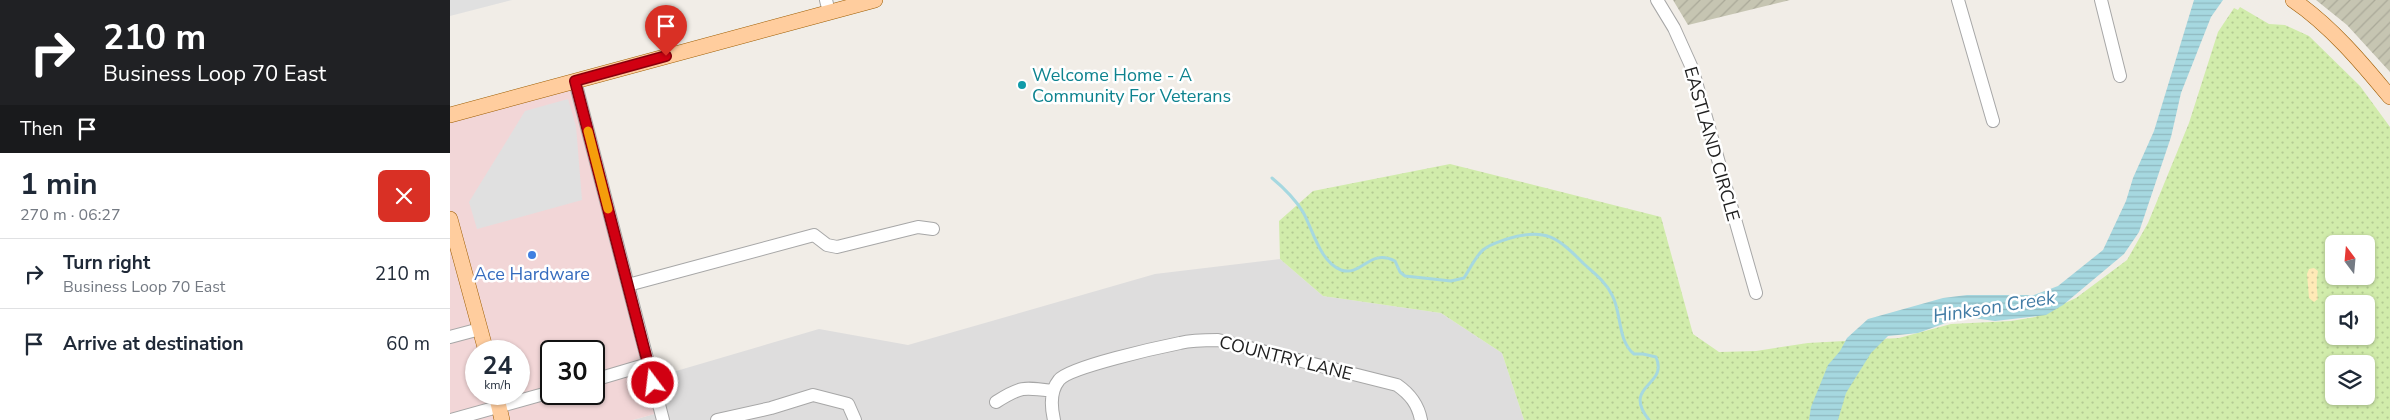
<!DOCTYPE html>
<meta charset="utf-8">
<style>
body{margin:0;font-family:"Nunito Sans",sans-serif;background:#f6f6f7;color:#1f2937;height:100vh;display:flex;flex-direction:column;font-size:19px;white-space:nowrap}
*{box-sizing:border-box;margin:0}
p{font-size:16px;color:#747a83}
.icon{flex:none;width:28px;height:28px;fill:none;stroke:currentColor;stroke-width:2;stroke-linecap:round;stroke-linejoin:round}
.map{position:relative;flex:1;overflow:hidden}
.details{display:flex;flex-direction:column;background:#fff;width:450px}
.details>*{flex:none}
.guide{background:#202124;color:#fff;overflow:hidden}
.needle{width:32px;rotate:344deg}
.controls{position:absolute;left:1875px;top:235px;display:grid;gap:10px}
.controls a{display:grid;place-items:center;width:50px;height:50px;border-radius:8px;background:#fff;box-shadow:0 1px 4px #0004;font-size:25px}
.speed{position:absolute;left:15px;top:340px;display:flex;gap:10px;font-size:25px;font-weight:700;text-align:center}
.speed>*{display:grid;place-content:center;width:65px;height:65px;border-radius:50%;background:#fff;box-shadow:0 1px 4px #0004;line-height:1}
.speed small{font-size:12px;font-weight:400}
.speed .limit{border:2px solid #111;border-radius:8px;background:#fff;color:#111}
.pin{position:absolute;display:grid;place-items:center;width:42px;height:42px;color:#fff;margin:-51px -21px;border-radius:50% 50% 50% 0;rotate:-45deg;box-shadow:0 0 5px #0007}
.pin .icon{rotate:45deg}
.me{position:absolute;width:55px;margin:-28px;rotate:345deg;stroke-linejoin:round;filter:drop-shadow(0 0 4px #0008)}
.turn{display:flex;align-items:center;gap:18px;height:105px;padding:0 20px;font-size:22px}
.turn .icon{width:65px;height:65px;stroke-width:2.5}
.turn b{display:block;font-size:35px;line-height:42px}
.then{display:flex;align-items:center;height:48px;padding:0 20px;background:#0003;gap:10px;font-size:19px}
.round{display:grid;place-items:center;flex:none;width:52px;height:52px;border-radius:8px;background:#f6f6f7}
.summary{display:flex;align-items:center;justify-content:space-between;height:85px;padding:0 20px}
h1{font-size:30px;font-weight:700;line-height:38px}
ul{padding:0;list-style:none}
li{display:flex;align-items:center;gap:15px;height:70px;padding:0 20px;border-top:1px solid #e0e1e3}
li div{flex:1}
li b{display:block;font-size:19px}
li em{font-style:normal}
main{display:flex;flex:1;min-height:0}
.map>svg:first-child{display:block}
</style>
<main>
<section class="details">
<div class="guide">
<div class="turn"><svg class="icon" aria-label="right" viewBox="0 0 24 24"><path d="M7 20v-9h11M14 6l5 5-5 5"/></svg><div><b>210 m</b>Business Loop 70 East</div></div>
<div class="then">Then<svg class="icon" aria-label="arrive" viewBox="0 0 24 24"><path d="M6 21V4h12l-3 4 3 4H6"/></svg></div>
</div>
<div class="summary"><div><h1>1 min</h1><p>270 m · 06:27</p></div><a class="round" style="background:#d93025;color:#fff"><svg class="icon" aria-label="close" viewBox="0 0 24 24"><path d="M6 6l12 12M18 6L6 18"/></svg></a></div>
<ul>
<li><svg class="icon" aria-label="right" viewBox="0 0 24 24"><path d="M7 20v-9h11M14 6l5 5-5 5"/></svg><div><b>Turn right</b><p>Business Loop 70 East</p></div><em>210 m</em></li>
<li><svg class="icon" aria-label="arrive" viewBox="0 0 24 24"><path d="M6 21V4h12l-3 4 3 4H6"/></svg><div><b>Arrive at destination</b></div><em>60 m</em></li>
</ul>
</section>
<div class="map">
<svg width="1940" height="420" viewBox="0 0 1940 420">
<defs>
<pattern id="construction-furrows" width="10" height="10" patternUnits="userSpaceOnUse" patternTransform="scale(1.25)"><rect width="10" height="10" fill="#c6c5b2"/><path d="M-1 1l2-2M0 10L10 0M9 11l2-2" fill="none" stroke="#aaa999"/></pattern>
<pattern id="grass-dots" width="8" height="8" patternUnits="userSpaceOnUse" patternTransform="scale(1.25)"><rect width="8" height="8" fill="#d1ecab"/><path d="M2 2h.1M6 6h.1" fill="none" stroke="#b3ca93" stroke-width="1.8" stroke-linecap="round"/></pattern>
<pattern id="sand-dots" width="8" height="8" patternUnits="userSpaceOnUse" patternTransform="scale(1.25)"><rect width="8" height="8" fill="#ffeab7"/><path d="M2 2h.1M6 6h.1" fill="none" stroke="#dac89d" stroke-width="1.8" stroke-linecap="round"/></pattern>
<pattern id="water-rules" width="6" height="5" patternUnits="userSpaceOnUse" patternTransform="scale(1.25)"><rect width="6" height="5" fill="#a6d8e0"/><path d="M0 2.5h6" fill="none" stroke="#8fb9c0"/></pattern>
</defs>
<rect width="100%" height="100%" fill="#f1ede7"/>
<path fill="#dedddd" d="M830,259L873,296L991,313L1052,353L1074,420H183L208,413L199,379L369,329L458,345L705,274Z"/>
<path fill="#f2d6d7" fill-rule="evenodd" d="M123,83L208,413L183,420H0V116ZM26,351H69V394H26ZM101,351H144V394H101Z"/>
<path fill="url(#construction-furrows)" d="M1223,0H1340L1238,25Z
M1866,0H1940V72L1897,25Z"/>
<path fill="url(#grass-dots)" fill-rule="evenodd" d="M1790,7L1819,24L1835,25L1859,36L1910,86L1940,127V420H1074L1052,353L991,313L873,296L830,259L829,221L863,191L1000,164L1211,217L1243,334L1269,352L1306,351L1358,343L1449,338L1501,324L1561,321L1585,317L1626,298L1677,260L1698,223L1739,123L1768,32L1784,8L1788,10ZM1884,244H1916V276H1884ZM1884,304H1916V336H1884ZM1884,364H1916V396H1884Z"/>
<path fill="url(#sand-dots)" d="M1864,268L1868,271C1866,281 1867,290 1868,299L1864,302L1859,298L1857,274L1859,269Z"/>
<path fill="#e0e0e0" d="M0,0H62L0,16Z
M118,99L126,126L132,200L27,229L19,202L75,111Z"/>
<path fill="url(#water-rules)" d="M1744,0H1773L1761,17L1731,93L1721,137L1689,232L1674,254L1613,305L1596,315L1545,321L1523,318L1504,320L1468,333L1438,336L1421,353L1396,393L1388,420H1359L1361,407L1378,365L1390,351L1397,338L1418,319L1493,298L1517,295H1584L1608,286L1653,250L1676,201L1683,178L1704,131Z"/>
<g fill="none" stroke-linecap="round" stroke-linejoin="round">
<path stroke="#a6d8e0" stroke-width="3" d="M822,178C834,188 845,199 853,212C863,230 870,262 891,270C912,277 919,248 945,261L950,272L955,276L1001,281L1014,278C1020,269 1025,257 1033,250C1040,244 1049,242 1057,239C1096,227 1107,237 1134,264C1144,273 1156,282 1162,295C1172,313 1167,340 1184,354H1193L1206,357C1219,387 1171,384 1199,420"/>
<g stroke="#a7a7a7" stroke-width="14">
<path id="minor" d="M376,0L379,12
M1207,0L1224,28L1242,68L1306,293
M1508,0L1543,121
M1651,0L1670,76
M125,81L213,420
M178,285L364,235L377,245L387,247L468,227L483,229
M0,337L30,329
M144,380L198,364
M546,402C571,386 574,387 603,391
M1,420L101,392
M267,420L321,408L363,395L398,404L405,420
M604,420C601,407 600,391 609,380C619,367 710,347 730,343C742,340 755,340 768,340L947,385C960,394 968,404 971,420"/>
</g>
<g stroke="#9d5c00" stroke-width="16">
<path id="major" d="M1843,0C1880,25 1912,63 1940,97
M0,115L425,0
M0,219L36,351
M46,394L52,420"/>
</g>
<use href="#minor" stroke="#fff" stroke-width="12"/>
<use href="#major" stroke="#ffcd9e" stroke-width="15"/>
</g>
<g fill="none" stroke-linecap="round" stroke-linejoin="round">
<g stroke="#88000c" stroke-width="12">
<path id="route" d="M203,383L125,81L216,56"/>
</g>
<use href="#route" stroke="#d10012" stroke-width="9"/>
<path stroke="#f59e0b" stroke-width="9" d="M138,131L158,209"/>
</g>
<circle fill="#0f9aa8" stroke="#fff" stroke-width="2" cx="572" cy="85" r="5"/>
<circle fill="#3f7fe0" stroke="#fff" stroke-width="2" cx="82" cy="255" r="5"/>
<g text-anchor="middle" stroke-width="5" stroke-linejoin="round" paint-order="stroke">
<g font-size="18" fill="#0d838f" stroke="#fff" text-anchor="start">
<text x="582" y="81">Welcome Home - A<tspan x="582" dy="21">Community For Veterans</tspan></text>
</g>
<g font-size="18" fill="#202020" stroke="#fff">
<text transform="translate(1262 144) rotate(74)" y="6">EASTLAND CIRCLE</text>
<text transform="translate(836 358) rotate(14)" y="6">COUNTRY LANE</text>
</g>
<g font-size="18" fill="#366cbe" stroke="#fff">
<text x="82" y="280">Ace Hardware</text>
</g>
<g font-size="19" font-style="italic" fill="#427ca5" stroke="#fff">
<text transform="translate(1544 306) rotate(-9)" y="7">Hinkson Creek</text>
</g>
</g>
</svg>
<div class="controls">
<a><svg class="needle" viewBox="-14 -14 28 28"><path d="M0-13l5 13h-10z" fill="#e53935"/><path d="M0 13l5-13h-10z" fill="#747a83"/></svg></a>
<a><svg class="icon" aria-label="sound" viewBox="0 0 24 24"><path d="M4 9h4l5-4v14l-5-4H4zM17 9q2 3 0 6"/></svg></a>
<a><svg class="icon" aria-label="layers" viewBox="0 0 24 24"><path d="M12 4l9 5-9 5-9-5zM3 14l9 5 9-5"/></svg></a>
</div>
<div class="speed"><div>24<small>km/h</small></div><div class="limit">30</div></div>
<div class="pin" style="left:216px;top:56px;background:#d93025"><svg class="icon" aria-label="arrive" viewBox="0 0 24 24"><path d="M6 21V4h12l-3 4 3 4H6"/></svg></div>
<svg class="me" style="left:203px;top:383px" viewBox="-20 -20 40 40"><circle r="17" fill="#d10012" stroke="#fff" stroke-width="3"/><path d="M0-11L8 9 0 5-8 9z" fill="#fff"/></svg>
</div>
</main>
